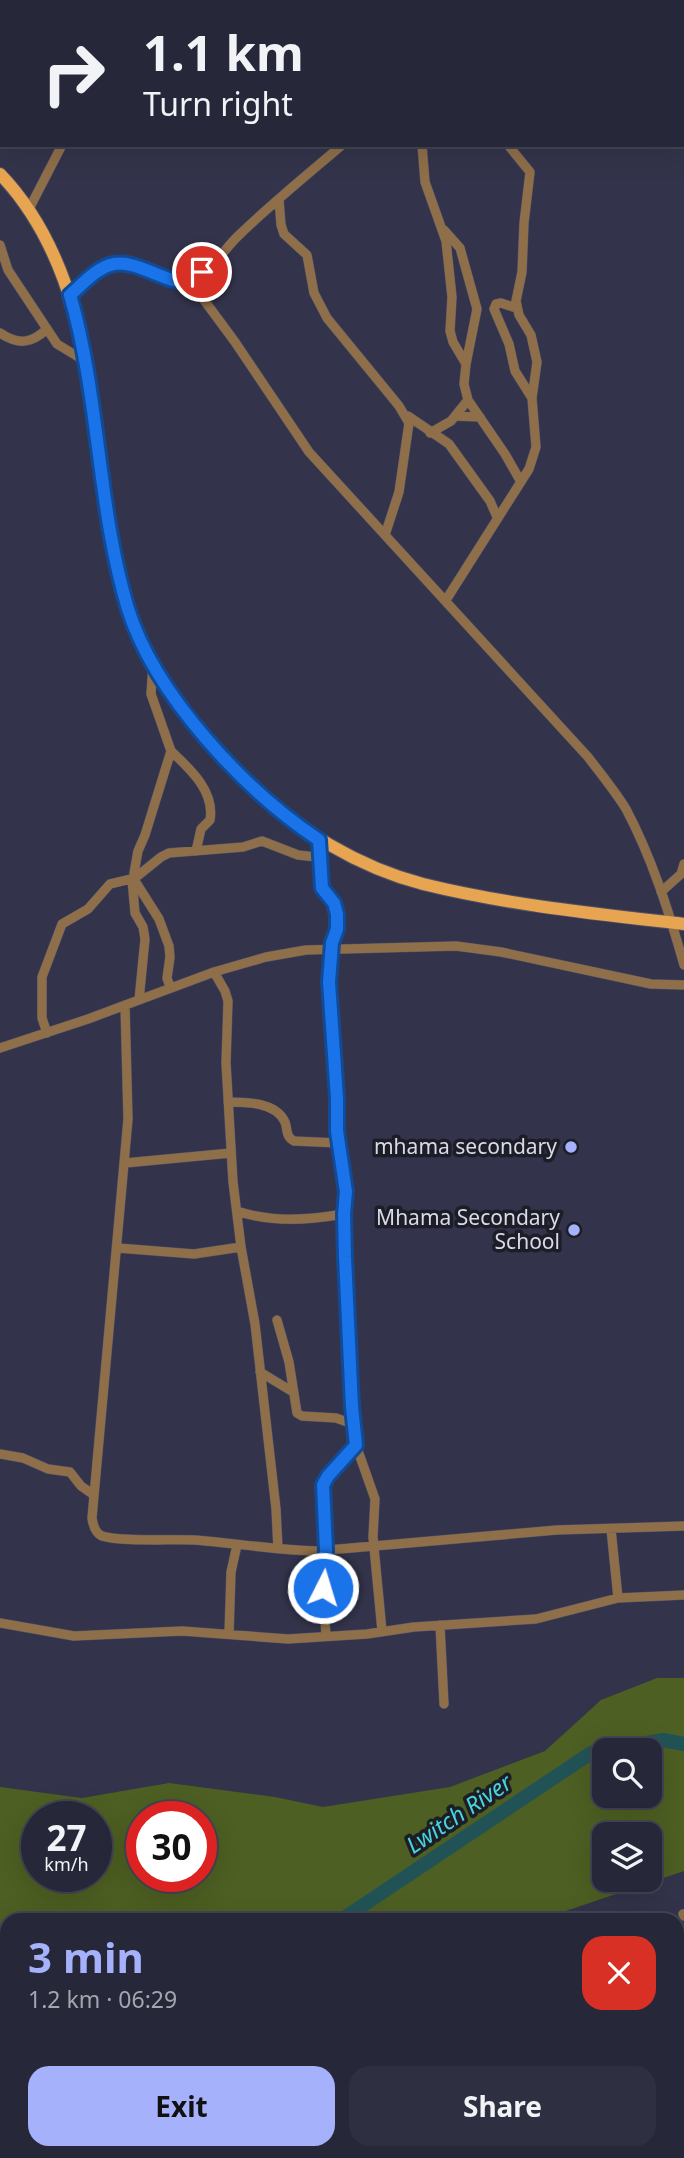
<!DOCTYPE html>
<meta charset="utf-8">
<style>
body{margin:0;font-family:"Noto Sans",sans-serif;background:#2e2f40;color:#f1f3f6;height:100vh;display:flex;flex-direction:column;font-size:26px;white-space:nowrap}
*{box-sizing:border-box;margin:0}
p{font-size:23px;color:#a4a5ae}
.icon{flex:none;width:38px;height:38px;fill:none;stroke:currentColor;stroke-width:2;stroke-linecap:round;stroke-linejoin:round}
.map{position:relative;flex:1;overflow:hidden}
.side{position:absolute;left:0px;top:1913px;width:684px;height:247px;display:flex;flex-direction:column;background:#262738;border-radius:21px 21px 0 0;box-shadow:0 7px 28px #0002,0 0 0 2px #424453}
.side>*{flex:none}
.banner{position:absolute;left:0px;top:0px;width:684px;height:147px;box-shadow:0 7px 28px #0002,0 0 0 2px #424453;background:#262738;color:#f1f3f6;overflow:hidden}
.fabs{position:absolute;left:592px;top:1738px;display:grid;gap:14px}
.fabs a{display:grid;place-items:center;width:70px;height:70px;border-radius:14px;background:#262738;box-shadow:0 7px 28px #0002,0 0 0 2px #424453;font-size:35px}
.speed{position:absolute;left:21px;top:1801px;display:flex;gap:14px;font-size:35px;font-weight:700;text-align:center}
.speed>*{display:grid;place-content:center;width:91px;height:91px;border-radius:50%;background:#262738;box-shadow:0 7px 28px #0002,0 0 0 2px #424453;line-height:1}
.speed small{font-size:18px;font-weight:400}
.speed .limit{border:10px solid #d22;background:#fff;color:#111}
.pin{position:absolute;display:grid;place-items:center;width:60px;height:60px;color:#fff;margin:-30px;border:4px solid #fff;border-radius:50%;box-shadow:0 2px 7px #0007}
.me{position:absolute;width:77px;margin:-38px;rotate:5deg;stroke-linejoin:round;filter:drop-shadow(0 0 5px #0008)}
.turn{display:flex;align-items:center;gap:24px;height:147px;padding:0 28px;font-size:32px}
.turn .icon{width:91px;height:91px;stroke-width:2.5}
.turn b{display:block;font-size:49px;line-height:60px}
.round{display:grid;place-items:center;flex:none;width:74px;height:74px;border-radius:21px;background:#2e2f40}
.summary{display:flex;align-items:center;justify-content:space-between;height:119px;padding:0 28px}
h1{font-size:42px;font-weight:700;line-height:52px;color:#a6b1fc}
.action{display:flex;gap:14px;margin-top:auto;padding:14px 28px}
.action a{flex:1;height:80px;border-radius:21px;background:#a6b1fc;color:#111;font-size:28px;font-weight:700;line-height:80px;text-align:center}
.action a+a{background:#2e2f40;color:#f1f3f6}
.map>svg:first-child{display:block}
</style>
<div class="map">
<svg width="684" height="2158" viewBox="0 0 684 2158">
<rect width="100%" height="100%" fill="#33344b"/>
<path fill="#4d5f22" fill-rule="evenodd" d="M657,1678H684V1871L539,1920H7V2152L236,2153L230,2158H0V1787L82,1798L169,1783L275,1797L323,1807L450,1787L545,1751L601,1700ZM604,1750H649V1796H604ZM37,1816H96V1876H37ZM142,1816H201V1876H142ZM604,1834H649V1880H604Z"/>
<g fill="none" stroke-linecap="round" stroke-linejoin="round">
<path stroke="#215356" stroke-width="14" d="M606,1750L663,1740L684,1744
M341,1920L591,1753L604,1750
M20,2158L32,2152"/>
<g stroke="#515267" stroke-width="10">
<path id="minor" d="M362,0L363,2
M518,0L519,2
M0,60L2,61
M422,145L425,182L446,241L452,297L450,331L453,342L466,364L464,384L468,400L505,454L521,482
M279,200L281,225L284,234L307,255L314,293L327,318L399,406L409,423L399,492L385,535
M28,211L62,145
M444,230L460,248L477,309L466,364
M0,245L8,270L57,344L85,361
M190,281L235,342L309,452L588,757C601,774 615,791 626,809C652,858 669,912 684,965
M70,295C114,258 116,258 170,278C176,280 185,283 191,280C210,273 223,251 237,237C271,204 307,175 342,145
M516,308L501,303L496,304L494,309L509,344L515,371L532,398
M0,333C18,345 31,344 47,329
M408,416L449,444L490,501L497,517
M455,416L480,417
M430,433L451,421L468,400
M446,600L529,469L536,447L532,398L537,362L531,335L519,315L516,301L522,272L524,223L530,172L508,145
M153,664L151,694L171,751L145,835L138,851L134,873L135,881L159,919L169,946L170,957L167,978L170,987
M171,751C190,769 215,791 210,820L201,829L196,851
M319,840L322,888L334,903L337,914V929L332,943L329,982L337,1098V1131L346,1192L344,1233L352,1407L356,1445L375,1499L373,1537L382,1631
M132,879L135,913L143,927L145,939L139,1000
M661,892L681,874L684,864
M214,972L225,991L228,1001L226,1063L233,1182L241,1247L255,1324L276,1509L278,1549
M125,1005L128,1119L92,1518C93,1525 95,1533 102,1536C119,1542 173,1539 194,1540C235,1543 275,1550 317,1551L557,1530L684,1526
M47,1033L42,1018V977L62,924L88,909L110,884L135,878L161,857L169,853L243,847L262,841L298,855L316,857L320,863
M0,1048L88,1019L214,972L266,957L306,950L456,946L501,952L651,984L684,985
M228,1102C246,1102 276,1102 285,1122C288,1130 285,1136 294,1141L338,1143
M125,1163L231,1153
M237,1211C272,1223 308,1220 344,1214
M118,1248L194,1254L241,1247
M277,1320L289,1362L297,1413L302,1416L336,1418L353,1424
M260,1372L293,1392
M0,1454L23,1458L48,1469L70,1472L81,1486L94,1495
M611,1529L618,1598
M0,1623L74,1636L182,1631L288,1639L367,1634L414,1627L536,1619L618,1598L684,1595
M440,1625L444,1704
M229,1634L231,1572L237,1545
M326,1636L323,1588L325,1550L323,1485L328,1476L356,1445
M683,1914L684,1916
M677,1944L684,1954
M677,1977L684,1988
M677,2006L684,2002
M677,2047L684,2058
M677,2112L684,2108
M677,2129L684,2141
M502,2152L506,2158
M593,2158L602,2152"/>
</g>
<g stroke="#515267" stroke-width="14">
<path id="major" d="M0,174C76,253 89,368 102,472C106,507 113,540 120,574C123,587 125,601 130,613C176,735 295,851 423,884C508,905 597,914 684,924"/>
</g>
<use href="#minor" stroke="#8f6f49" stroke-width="9"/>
<use href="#major" stroke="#e7a551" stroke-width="12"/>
</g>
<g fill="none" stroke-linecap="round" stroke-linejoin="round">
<g stroke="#114b97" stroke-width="18">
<path id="route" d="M202,272C198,275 193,280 188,281C167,285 139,260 114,264C97,267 82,285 70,295C100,398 97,507 128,609C155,695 245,791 319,840L322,888L334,903L337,914V929L332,943L329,982L337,1098V1131L346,1192L344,1214L345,1257L352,1407L356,1445L328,1476L323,1485L326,1550L323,1588"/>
</g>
<use href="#route" stroke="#1a73e8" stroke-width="12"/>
</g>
<g fill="#a6b1fc" stroke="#1c1d27" stroke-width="2.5">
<circle cx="571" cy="1147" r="7"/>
<circle cx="574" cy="1230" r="7"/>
</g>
<g text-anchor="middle" stroke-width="7" stroke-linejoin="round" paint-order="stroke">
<g font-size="21" fill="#d9dae8" stroke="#1c1d27" text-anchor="end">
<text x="557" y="1154">mhama secondary</text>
<text x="560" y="1225">Mhama Secondary<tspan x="560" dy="24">School</tspan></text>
</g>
<g font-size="23" font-style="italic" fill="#45d5dd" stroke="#1c1d27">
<text transform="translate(459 1814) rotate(-34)" y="8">Lwitch River</text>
</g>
</g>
</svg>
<div class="fabs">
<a><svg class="icon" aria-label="search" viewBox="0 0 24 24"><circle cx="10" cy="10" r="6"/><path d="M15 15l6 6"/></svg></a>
<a><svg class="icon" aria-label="layers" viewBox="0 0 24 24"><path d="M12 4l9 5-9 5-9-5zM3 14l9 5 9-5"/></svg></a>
</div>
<div class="speed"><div>27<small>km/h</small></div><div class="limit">30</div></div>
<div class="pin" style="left:202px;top:272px;background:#d93025"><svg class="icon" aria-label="arrive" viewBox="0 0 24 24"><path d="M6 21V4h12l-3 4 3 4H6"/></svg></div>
<svg class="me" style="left:323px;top:1588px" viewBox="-20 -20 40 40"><circle r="17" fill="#1a73e8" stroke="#fff" stroke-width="3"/><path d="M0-11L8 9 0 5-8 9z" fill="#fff"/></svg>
<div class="banner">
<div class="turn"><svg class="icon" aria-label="right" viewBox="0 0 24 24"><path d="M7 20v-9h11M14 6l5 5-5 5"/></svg><div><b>1.1 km</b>Turn right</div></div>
</div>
<section class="side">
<div class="summary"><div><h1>3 min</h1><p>1.2 km · 06:29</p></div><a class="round" style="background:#d93025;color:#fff"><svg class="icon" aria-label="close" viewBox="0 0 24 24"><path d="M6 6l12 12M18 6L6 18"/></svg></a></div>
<div class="action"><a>Exit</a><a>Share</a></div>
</section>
</div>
